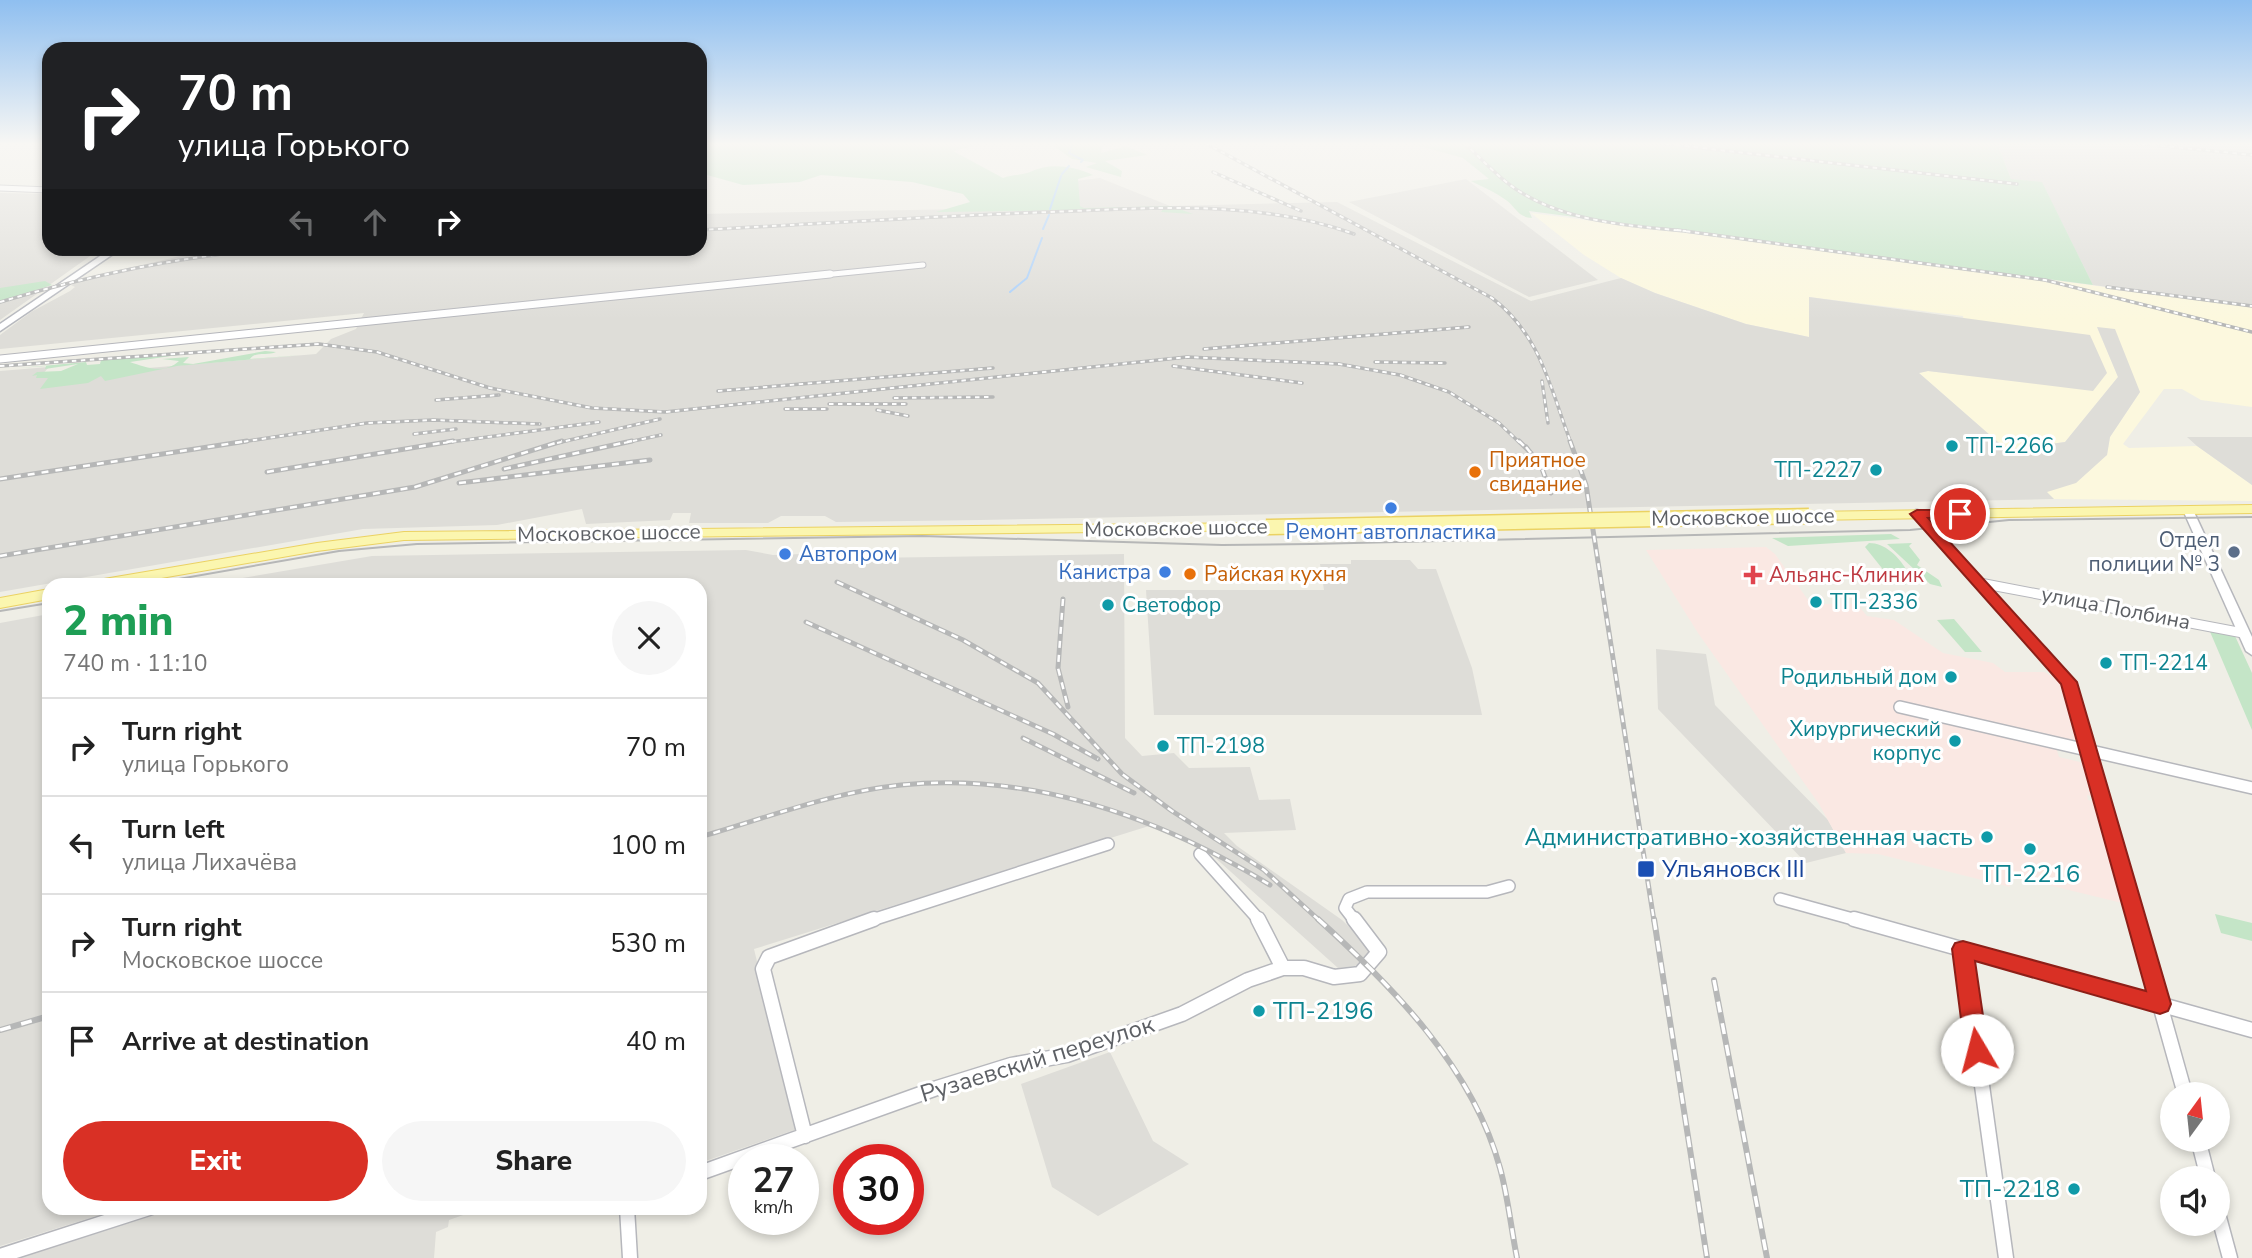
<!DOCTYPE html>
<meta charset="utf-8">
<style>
body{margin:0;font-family:"Nunito Sans",sans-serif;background:#f6f6f6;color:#222;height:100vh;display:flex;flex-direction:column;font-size:26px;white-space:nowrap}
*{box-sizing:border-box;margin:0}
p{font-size:23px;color:#767676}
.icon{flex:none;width:38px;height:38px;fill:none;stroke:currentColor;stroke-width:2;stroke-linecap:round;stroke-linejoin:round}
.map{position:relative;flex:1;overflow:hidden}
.side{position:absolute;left:42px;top:578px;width:665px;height:637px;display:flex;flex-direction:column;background:#fff;border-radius:21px;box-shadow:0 4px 10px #0003}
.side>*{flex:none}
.top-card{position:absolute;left:42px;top:42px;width:665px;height:214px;border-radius:21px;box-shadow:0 4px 10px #0003;background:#202124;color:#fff;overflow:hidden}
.needle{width:46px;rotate:15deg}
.tools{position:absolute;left:2160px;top:1082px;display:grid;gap:14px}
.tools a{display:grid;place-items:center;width:70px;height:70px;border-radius:50%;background:#fff;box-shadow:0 4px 10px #0003;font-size:35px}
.speed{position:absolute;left:728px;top:1144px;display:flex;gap:14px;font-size:35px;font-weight:700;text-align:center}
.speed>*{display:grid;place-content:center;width:91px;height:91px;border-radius:50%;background:#fff;box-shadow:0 4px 10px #0003;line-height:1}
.speed small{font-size:18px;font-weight:400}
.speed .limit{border:10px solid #d22;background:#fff;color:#111}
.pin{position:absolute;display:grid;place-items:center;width:60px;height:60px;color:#fff;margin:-30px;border:4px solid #fff;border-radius:50%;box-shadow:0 2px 7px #0007}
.me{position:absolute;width:77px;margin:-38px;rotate:352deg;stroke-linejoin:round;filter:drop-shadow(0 0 5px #0008)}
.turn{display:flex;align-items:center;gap:24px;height:147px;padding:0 21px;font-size:32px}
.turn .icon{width:91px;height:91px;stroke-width:2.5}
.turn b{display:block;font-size:49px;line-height:60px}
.lanes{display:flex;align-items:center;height:66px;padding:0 21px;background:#0003;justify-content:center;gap:35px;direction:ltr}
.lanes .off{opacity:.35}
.round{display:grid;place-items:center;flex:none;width:74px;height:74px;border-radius:37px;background:#f6f6f6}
.summary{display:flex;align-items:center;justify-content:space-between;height:119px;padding:0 21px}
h1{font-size:42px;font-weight:800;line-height:52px;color:#1e9e55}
.cta{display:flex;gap:14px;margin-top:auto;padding:14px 21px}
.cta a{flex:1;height:80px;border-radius:42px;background:#d93025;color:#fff;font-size:28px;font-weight:800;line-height:80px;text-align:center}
.cta a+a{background:#f6f6f6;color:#222}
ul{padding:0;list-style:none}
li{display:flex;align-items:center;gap:21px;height:98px;padding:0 21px;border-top:2px solid #e0e0e0}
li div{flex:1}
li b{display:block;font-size:26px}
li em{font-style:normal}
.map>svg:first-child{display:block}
</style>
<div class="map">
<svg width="2252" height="1258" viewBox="0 0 2252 1258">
<rect width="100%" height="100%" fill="#efeee6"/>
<path fill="#fcf8de" d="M1531,213L2252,306V407L2201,400L2182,389H2164L2123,444L2129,448L2197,446L2252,485V501L2054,499L2046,492L2107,455L2110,437L2140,392L2097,327L2118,377L2065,442L2007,450L1919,373L1928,371L1972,376L1963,316L1809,297V337L1746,324L1655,293L1621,278L1584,255Z"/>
<path fill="#deddd8" d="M1997,143H2252V306L2093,285L2042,183L2011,179Z
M1100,178L1170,206L1337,202L1531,301L1621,278L1655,293L1746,324L1809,337V297L2090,335L2107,373L2093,391L1928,371L1919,373L2007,450L2065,442L2118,377L2097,327L2115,329L2140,392L2110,437L2107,455L2076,483L2047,492L2054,499L980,520L836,522L825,516H781L768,523H689L691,513H673L670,520L586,524L582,509L497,525L363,529L0,592V371L49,367L40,377L316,354L331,339L356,329L364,313L0,349V335L31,312L70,291L75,287L71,285L81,279L211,249L700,248V214L1073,207L1075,181Z
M1466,179L1598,280L1529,297L1349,202Z
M0,193L49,194V248L100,249L0,320Z
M2187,437H2252V485L2197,446Z
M746,550L773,555L861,552L867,558L1124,554L1125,738L1142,756L1174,753L1189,768L1250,767L1259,800L1290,799L1296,830L1224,833L1237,846L1342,920L1371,948L1362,965L1338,968L1202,846L1149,826L754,949L797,1129L700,1163V584H207L372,556Z
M1351,560H1410L1418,569H1436L1472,668L1482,715H1154L1146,590H1324L1320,564H1351Z
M49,614V1208H122L0,1246V623Z
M1656,649L1706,654L1715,705L1828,820L1846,853L1806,863L1658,709Z
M1110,1052L1153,1141L1189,1164L1098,1216L1052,1187L1021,1084Z
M175,1208H467L466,1214L449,1220L448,1227L436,1232L434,1258H18Z"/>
<path fill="#fae8e3" d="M1766,547L1775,554L1811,604H1857L1867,616L1894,620L1943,653L1993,663L2005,672H2044L2060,680L2077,744L2054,742L2059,757L2084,763L2094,797L2087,795L2088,800L2093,801L2122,903L2008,875L2010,887L1878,854L1846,853L1819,804L1698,633L1646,550Z"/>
<path fill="#c4e5c7" d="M700,143H986L953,151L1003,178C1011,175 1023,175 1030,172C1047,164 1068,164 1093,175L1078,179L1080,206L1084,208L1171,206L1193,214L1161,212L1163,209L936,212L970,202L963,194L912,182L821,175L800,182L743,185L700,173Z
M1057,143H1096L1102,147L1101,153L1126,146L1147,155L1105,161L1122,171L1121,177L1086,167L1097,163L1072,159L1054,146Z
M1409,143H1997L2011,179L2042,182L2093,285L1529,211L1532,218C1517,217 1516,207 1506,200C1495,192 1483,187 1471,181L1489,179L1463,158Z
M45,281L52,285L0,301V288Z
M265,351L276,352C268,356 255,351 250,359L302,355L177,366L105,381L101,376L88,383L40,389L48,378H36L37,375L32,376L37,372L61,371L78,364L45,369L46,366L19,368L86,362L87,365L100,364L101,360L191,353L130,362C145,367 164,375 179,361L162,359L189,357L183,363L193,364Z
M1891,534L1900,539L1788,546L1772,538Z
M1869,543C1885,543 1898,556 1906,569L1896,570L1904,576L1906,585L1893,582L1865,547Z
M1912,543L1909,546L1920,560L1917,565L1939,580L1942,587L1930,584L1887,544Z
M1954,619L1982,652H1965L1937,620Z
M2208,627L2235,636L2252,673V730Z
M2215,914L2252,923V941L2221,933Z"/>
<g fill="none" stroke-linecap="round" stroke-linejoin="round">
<path stroke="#aad0fb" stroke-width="2" d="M1073,143L1069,153L1083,160L1081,162
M1062,174L1069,166
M1050,209L1061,176
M1043,229L1049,215
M1010,292L1027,278L1042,238"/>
<g stroke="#b6b7bc" stroke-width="7">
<path id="minor-far4" d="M0,188L49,190
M813,276L923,265"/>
</g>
<g stroke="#b6b7bc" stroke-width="9">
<path id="minor-far3" d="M0,359L830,274"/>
</g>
<g stroke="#b6b7bc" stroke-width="11">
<path id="minor-far2" d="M1917,514L2043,654
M1980,583L2243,633"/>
</g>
<g stroke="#b6b7bc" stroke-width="14">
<path id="minor-far1" d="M2042,652L2069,683L2136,921
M1900,707L2252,788
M1200,854L1260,921
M1780,899L1860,921
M869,921L1108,844
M1355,921L1345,908L1349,899L1367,892H1487L1509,886"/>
</g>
<g stroke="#b6b7bc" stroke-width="17">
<path id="minor" d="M1258,919L1283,968
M1854,919L2252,1030
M2136,919L2185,1094
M1963,949L2006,1258
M805,1136L763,969L769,957L874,919
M2198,1139L2208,1178
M700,1173L937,1088L1011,1065L1067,1055L1182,1014L1248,980L1283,968H1304L1334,977L1360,974L1379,952L1354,919
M627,1208L630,1258
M2217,1210L2230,1258
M0,1256L149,1208"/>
</g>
<g stroke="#b6b7bc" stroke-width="3">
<path id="tertiary" d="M2188,507L2193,510L2252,637V655L2246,651L2183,510Z"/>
</g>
<g stroke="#b7b9bf" stroke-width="3">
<path id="secondary" d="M112,248H122L0,331V324Z"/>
</g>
<g stroke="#ebd263" stroke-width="2">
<path id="primary" d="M2252,505V513L1809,520L1802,516L1809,512Z
M1266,523L1273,527L1271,530L404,540L317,551L127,584H96L104,579L317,543L404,532Z
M49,589V599L0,608V598Z"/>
</g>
<use href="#minor-far4" stroke="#fff" stroke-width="5"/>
<use href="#minor-far3" stroke="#fff" stroke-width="7"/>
<use href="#minor-far2" stroke="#fff" stroke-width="9"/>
<use href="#minor-far1" stroke="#fff" stroke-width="11"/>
<use href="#minor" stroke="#fff" stroke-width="14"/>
<use href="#tertiary" fill="#fff" fill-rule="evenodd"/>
<use href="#secondary" fill="#fff" fill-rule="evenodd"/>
<use href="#primary" fill="#fbf6af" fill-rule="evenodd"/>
<path stroke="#b6b7b7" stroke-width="2" d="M150,584L339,551L417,544L922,536L1222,545L1311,544L1910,530L2009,520L2252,517
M0,611L49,603"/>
<g stroke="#b6b7b7" stroke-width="3.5">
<path id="rail-far2" d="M1205,143L1492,298C1541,335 1550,388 1571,443
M1464,143C1483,160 1500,180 1522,193C1570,222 1631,226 1686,231
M1658,143L2017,184
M2134,143L2252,155
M1213,172L1301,211
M700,230C817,224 933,216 1050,212C1151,208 1257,199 1354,234
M1677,230L2045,280L2252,332
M2107,287L2252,306
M0,302C94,274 175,258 273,248
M1204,349L1469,327
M1375,362L1445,363
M0,366L319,344L377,352L490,388L592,408L665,412L1187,357L1339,364L1400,375L1449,392L1499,423L1520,443
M1173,366L1302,383
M1542,381L1548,423
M718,391L993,368
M894,398L993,397
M436,400L499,395
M829,404H906
M785,409H827
M877,410L908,416
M414,434L456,429
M235,443L367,423L433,420L540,424
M443,443L599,422
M557,443L660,419
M624,443L661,435"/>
</g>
<g stroke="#b6b7b7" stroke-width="5">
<path id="rail-far1" d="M1519,441L1531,453
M1570,441L1586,485L1654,921
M1526,447L1541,466L1551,493
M504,469L632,441
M267,472L453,441
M0,479L247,441
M459,483L650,460
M0,556L415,487L562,441
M837,582L963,640L1038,683L1122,774L1172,811L1264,870L1320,921
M1063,599L1058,668L1068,707
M806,622L1053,734L1098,759
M1023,738L1134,793
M700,837C766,818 833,792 901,785C1034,772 1158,817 1270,885"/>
</g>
<g stroke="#b6b7b7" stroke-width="6">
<path id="rail" d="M1318,919C1393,987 1473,1068 1500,1168C1508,1197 1511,1228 1517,1258
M1654,919L1707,1258
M1714,980L1767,1258
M0,1030L49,1016"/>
</g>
<use href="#rail-far2" stroke="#fff" stroke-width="2" stroke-dasharray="4.5" stroke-linecap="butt"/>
<use href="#rail-far1" stroke="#fff" stroke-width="2.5" stroke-dasharray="7" stroke-linecap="butt"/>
<use href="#rail" stroke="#fff" stroke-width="3.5" stroke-dasharray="11" stroke-linecap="butt"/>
<g stroke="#ebd263" stroke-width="17" stroke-linecap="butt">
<path id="primary-bridge" d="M1266,527L1809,516"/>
</g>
<use href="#primary-bridge" stroke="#fbf6af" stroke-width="14"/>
</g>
<linearGradient id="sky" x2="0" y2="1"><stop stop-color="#8fbff0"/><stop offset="0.45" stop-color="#f8f7f4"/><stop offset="1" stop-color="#f8f7f4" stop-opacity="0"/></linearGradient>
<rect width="2252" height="320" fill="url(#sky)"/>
<path fill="#d93025" stroke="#8d1f18" stroke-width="2" d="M1960,510L1965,511V517L1928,518L2077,682L2171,1004L2168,1011L2160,1014L1975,961L1988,1050L1985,1057L1977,1060L1969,1057L1965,1050L1952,949L1955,943L1963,941L2146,991L2061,684L1910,514L1917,510Z"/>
<g fill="#0f9aa8" stroke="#fff" stroke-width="2.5">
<circle cx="1952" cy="446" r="7"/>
<circle cx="1876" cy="470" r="7"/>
<circle cx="1816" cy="602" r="7"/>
<circle cx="1108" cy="605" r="7"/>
<circle cx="2106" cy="663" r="7"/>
<circle cx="1951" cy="677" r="7"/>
<circle cx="1955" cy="741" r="7"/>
<circle cx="1163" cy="746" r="7"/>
<circle cx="1987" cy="837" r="7"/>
<circle cx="2030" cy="849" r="7"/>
<circle cx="1259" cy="1011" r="7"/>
<circle cx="2074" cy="1189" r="7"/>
</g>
<g fill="#e8710a" stroke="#fff" stroke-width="2.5">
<circle cx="1475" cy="472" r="7"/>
<circle cx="1190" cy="574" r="7"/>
</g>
<g fill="#3f7fe0" stroke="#fff" stroke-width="2.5">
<circle cx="1391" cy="508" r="7"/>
<circle cx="785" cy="554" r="7"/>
<circle cx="1165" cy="572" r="7"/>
</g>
<circle fill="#5c6f8a" stroke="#fff" stroke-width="2.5" cx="2234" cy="552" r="7"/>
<path fill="#e0444e" stroke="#fff" stroke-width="2.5" d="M1749.5 564.5h7v7h7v7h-7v7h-7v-7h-7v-7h7z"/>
<rect fill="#1a4fb4" stroke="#fff" stroke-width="2.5" x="1637" y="860" width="18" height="18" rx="3.5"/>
<g text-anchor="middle" stroke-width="6" stroke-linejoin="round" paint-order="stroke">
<g font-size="21" fill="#0d838f" stroke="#fff" text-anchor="start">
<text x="1966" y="453">ТП-2266</text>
<text x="1862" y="477" text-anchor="end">ТП-2227</text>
<text x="1830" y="609">ТП-2336</text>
<text x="1122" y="612">Светофор</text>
<text x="2120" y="670">ТП-2214</text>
<text x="1937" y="684" text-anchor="end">Родильный дом</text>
<text x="1941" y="736" text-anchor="end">Хирургический<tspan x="1941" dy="24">корпус</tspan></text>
<text x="1177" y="753">ТП-2198</text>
</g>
<g font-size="21" fill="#c56008" stroke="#fff" text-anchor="start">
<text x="1489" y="467">Приятное<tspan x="1489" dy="24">свидание</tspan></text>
<text x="1204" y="581">Райская кухня</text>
</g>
<g font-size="21" fill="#5d6065" stroke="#fff">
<text transform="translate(1743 517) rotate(-1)" y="7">Московское шоссе</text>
<text transform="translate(1176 528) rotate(-1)" y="7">Московское шоссе</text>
<text transform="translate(609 533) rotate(-1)" y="7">Московское шоссе</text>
<text transform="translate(2116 608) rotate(11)" y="7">улица Полбина</text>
</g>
<g font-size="21" fill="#366cbe" stroke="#fff">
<text x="1391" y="539">Ремонт автопластика</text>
<text x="799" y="561" text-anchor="start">Автопром</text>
<text x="1151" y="579" text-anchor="end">Канистра</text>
</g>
<g font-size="21" fill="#4e5e75" stroke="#fff" text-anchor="end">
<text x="2220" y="547">Отдел<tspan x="2220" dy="24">полиции № 3</tspan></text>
</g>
<g font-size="21" fill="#be3a42" stroke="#fff" text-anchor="start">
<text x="1769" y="582">Альянс-Клиник</text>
</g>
<g font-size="24" fill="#0d838f" stroke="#fff" text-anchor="end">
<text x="1973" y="845">Административно-хозяйственная часть</text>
<text x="2030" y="882" text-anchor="middle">ТП-2216</text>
<text x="1273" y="1019" text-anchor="start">ТП-2196</text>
<text x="2060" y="1197">ТП-2218</text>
</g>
<g font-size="24" fill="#164399" stroke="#fff" text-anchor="start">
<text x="1662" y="877">Ульяновск III</text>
</g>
<g font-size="24" fill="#5d6065" stroke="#fff">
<text transform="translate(1037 1059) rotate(-17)" y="8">Рузаевский переулок</text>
</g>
</g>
</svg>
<div class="tools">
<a><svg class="needle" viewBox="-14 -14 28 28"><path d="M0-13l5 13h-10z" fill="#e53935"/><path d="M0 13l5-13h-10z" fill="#767676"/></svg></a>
<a><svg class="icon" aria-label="sound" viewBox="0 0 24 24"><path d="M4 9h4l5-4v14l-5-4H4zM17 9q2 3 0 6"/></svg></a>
</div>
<div class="speed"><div>27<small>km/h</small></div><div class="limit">30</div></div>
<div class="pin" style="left:1960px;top:514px;background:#d93025"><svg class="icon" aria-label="arrive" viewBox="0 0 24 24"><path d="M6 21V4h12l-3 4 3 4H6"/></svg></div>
<svg class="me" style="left:1977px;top:1050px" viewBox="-20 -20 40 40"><circle r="19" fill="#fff"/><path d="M0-13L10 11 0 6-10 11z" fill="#d93025"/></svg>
<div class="top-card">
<div class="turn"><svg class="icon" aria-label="right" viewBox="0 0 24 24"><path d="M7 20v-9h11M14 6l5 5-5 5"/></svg><div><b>70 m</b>улица Горького</div></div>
<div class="lanes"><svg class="icon off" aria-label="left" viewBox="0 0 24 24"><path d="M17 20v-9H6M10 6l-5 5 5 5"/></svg><svg class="icon off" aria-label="ahead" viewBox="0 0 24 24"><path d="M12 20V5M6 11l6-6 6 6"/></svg><svg class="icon" aria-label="right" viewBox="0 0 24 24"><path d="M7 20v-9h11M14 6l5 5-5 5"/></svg></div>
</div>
<section class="side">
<div class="summary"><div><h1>2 min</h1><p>740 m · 11:10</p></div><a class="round"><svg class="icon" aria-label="close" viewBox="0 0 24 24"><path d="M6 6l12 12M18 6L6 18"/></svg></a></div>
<ul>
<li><svg class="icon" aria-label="right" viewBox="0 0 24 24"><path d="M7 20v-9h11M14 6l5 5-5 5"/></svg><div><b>Turn right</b><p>улица Горького</p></div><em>70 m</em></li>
<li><svg class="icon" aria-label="left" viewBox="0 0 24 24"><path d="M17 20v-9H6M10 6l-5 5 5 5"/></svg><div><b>Turn left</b><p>улица Лихачёва</p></div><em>100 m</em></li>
<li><svg class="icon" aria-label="right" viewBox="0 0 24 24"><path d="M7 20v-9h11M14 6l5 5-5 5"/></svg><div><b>Turn right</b><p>Московское шоссе</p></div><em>530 m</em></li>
<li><svg class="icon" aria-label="arrive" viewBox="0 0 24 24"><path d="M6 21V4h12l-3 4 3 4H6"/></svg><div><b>Arrive at destination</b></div><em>40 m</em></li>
</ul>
<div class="cta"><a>Exit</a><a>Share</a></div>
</section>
</div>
